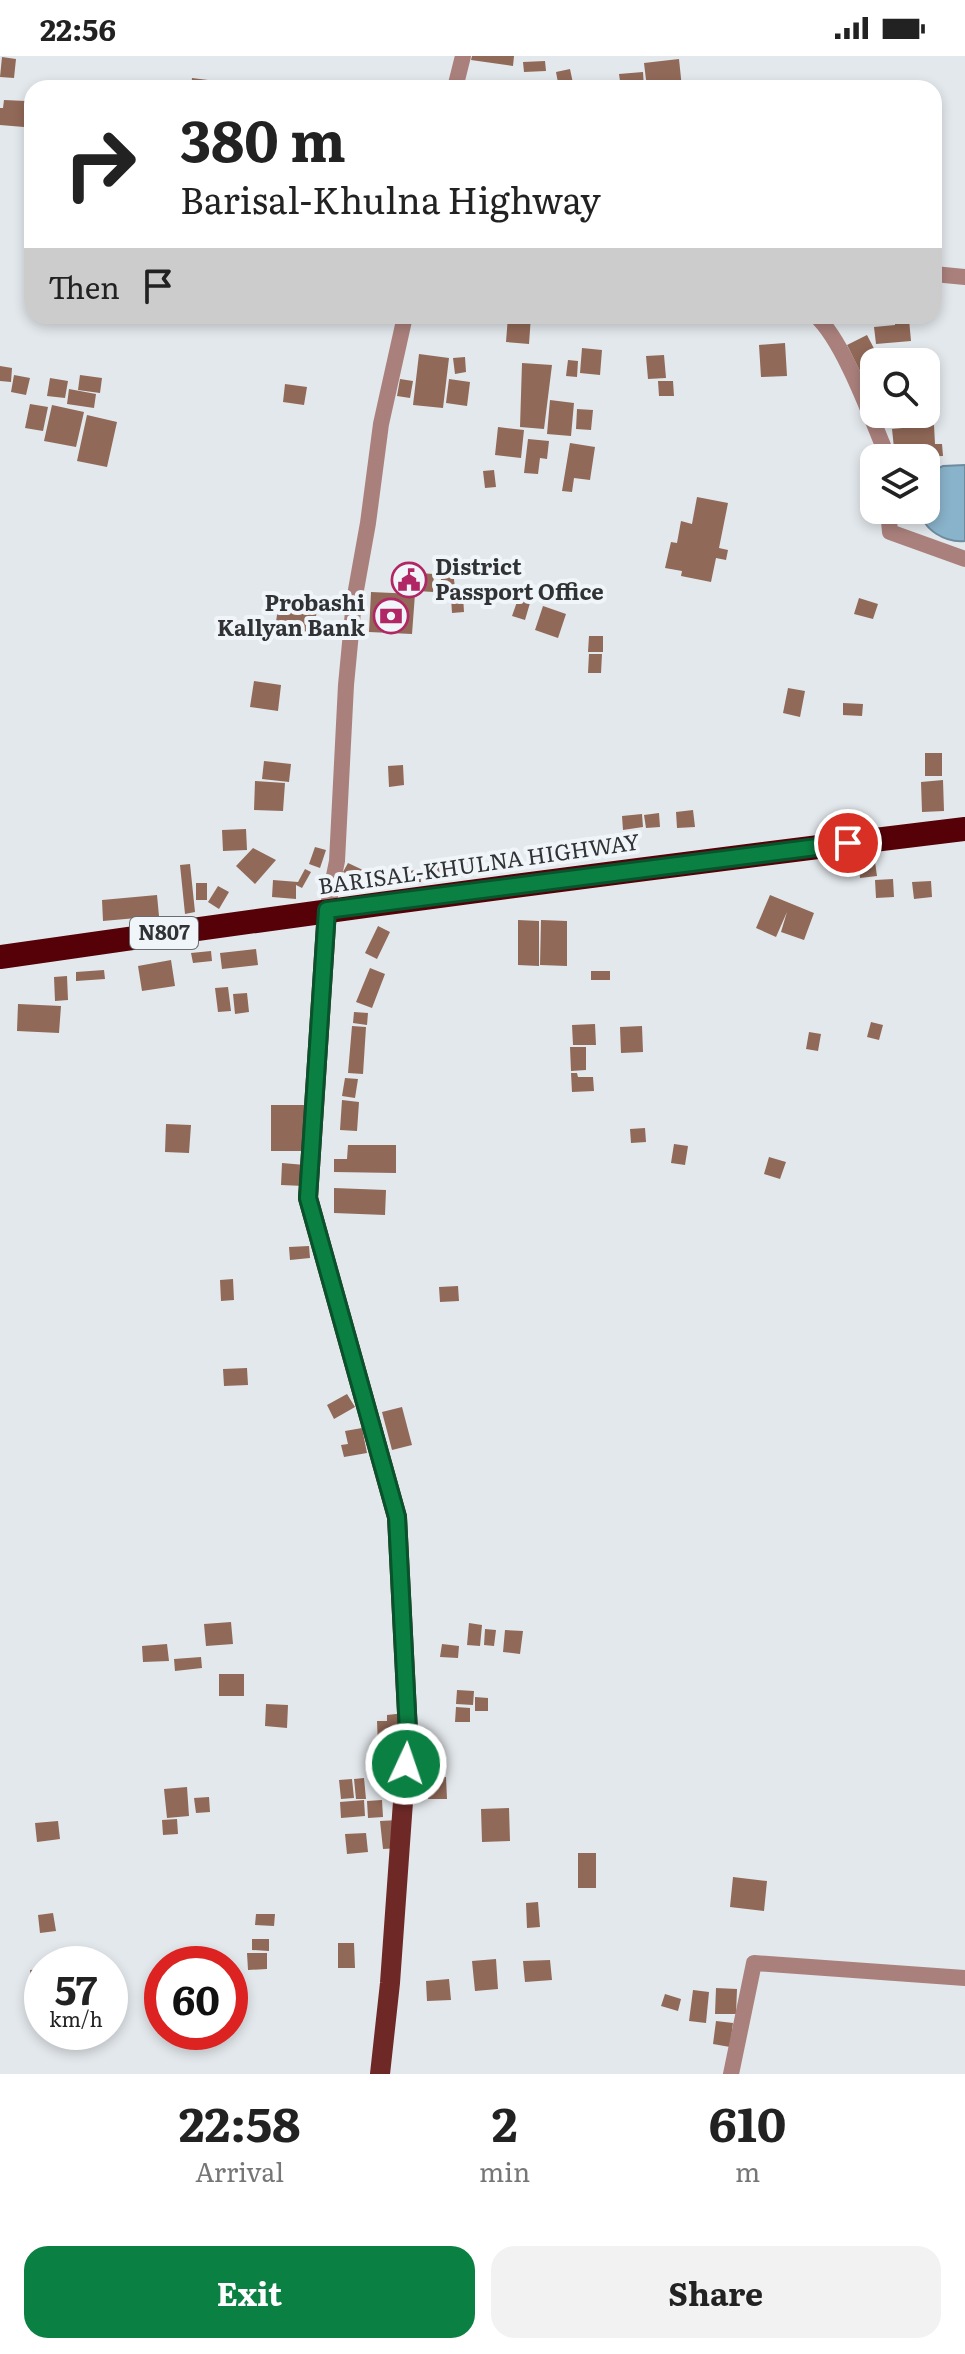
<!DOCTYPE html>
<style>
body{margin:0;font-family:Literata,serif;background:#f2f2f2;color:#222;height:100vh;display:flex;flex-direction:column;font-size:30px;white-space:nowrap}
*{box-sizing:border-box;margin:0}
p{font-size:26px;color:#767676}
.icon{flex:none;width:44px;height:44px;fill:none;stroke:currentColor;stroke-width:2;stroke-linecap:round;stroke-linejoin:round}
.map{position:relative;height:2018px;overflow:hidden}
.drawer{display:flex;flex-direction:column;background:#fff;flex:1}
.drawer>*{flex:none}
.top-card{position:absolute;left:24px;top:24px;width:918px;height:244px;border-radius:24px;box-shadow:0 4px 12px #0003;background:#fff;color:#222;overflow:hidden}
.controls{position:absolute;left:860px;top:292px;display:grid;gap:16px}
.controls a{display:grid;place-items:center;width:80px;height:80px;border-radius:16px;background:#fff;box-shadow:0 4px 12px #0003;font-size:40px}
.speed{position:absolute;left:24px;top:1890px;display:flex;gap:16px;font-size:40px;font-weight:700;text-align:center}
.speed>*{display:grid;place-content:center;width:104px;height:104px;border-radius:50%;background:#fff;box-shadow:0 4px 12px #0003;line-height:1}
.speed small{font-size:20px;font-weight:400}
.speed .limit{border:12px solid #d22;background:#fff;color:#111}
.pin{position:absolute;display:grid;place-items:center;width:68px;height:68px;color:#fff;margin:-34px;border:4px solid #fff;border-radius:50%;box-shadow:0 2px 8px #0007}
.me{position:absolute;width:88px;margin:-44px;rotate:3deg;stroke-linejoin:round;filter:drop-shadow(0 0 6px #0008)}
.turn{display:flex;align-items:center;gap:28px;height:168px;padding:0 24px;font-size:36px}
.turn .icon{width:104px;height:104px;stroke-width:2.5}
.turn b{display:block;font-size:56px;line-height:68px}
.then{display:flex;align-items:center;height:76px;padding:0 24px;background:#0003;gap:16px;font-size:30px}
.eta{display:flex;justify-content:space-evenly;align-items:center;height:136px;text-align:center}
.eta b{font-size:48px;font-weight:700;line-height:56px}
.cta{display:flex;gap:16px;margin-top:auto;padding:16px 24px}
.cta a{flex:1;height:92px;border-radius:24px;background:#0b8043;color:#fff;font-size:32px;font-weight:700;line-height:92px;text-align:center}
.cta a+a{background:#f2f2f2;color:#222}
.status{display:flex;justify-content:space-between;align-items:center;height:56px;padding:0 40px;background:#fff;direction:ltr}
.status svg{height:22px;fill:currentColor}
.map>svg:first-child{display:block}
</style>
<div class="status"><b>22:56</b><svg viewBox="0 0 49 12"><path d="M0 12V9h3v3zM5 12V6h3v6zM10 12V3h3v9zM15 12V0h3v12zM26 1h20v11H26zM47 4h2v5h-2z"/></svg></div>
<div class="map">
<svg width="965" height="2018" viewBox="0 0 965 2018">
<rect width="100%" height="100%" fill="#e3e8ec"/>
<path fill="#89b3cb" stroke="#6e8c9e" stroke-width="2" d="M965,409V485C946,487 922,474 921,454H926V418L943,410Z"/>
<path fill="#916958" d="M472,0H514L513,10L471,4Z
M2,1L16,3L14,22L0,21Z
M679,3L682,32H647L644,7Z
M545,5L546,15L524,16L523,6Z
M570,13L574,32H559L556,16Z
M643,16L644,32H621L619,18Z
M192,22L216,25L215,32H191Z
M4,44L26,45L24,71L0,69V52H3Z
M508,260H531L529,288L506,286Z
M909,263L911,285L876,288L874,271L895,269V264Z
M867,279L881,306H874V315L863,321L847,289Z
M785,287L787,320L761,321L759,289Z
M582,292L602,294L600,319L580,317Z
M419,298L449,302L443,352L413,349Z
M664,299L666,322L648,323L646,300Z
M465,301L466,316L455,318L453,302Z
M568,304L578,305L577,321L566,320Z
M522,307L552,309L544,373L520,371Z
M0,310L12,312L11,326L0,325Z
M14,319L30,322L26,339L11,336Z
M80,319L102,322L100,337L78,334Z
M50,322L68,325L65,342L47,340Z
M400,323L413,325L410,342L397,340Z
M449,323L470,326L467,350L446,347Z
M658,325H673L674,340H659Z
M285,328L307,331L304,349L283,346Z
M69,333L96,338L94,352L67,348Z
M550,344L574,347L571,380L547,378Z
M30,348L48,351L43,375L25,372Z
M52,349L84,356L76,391L44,385Z
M577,353L593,354L591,374L576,373Z
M87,359L117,366L107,411L77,405Z
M934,369L935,388H942L943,400L895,402L892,373Z
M498,371L524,374L521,402L495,399Z
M528,383L549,385L547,403L540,402L538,418L524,417Z
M570,387L595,391L590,424L574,422L572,436L562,435Z
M494,414L496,431L485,432L483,415Z
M697,441L728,447L719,492L728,494L726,504L716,502L711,526L681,520L682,515L665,512L671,486L677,487L681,465L692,468Z
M440,515H453L455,532L442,533Z
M403,516L434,518L433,536L402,534Z
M371,536L415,538L412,578L369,576Z
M280,540L318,544L314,577L275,572Z
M463,540L464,556L452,557L451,541Z
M859,542L878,548L873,563L854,558Z
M518,543L530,547L525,564L512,560Z
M543,550L566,558L558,582L535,574Z
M589,580H603V596H588Z
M589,598H602L601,617H588Z
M254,625L281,629L278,655L250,651Z
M788,632L805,635L800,661L783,657Z
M843,647L863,648L862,660L843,659Z
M925,697H942V720H925Z
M264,705L291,708L289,726L262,723Z
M403,709L404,729L389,731L388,710Z
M943,724L944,755L922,756L921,726Z
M255,725L285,727L283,755L254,754Z
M693,754L695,771L677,772L676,756Z
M659,757L660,771L646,772L644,759Z
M642,758L643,771L623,774L622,760Z
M246,773L247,794L223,795L222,774Z
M315,791L326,794L320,812L309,808Z
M253,792L276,804L255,828L236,810Z
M453,804L454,822L432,824L431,806Z
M473,804L474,820L459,821L457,805Z
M875,806L877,820L860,822L859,807Z
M348,807L363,814L358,823L343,816Z
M190,808L195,856L185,858L180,809Z
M305,813L311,816L302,832L296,829V843L272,841L273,824L298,826Z
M420,814L421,826L401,827L400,815Z
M893,823L894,841L876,842L875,824Z
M931,825L932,841L914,843L912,826Z
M196,827H207V844H196Z
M218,830L229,836L219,853L208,846Z
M157,839L159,860L103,865L102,844Z
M770,839L814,857L804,884L781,876L787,856L776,881L756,872Z
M518,864L539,865V910L518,909Z
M541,864L567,865V910L540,909Z
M378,870L390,876L377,903L365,897Z
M256,893L258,909L222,913L220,897Z
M211,895L212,905L193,907L191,897Z
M171,904L175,930L142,935L138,910Z
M370,912L385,918L372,952L356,946Z
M104,914L105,923L76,925V916Z
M591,915H610V924H591Z
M67,920L68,944L55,945L54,921Z
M228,931L231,955L218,956L215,932Z
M247,937L249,956L235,958L233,938Z
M18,948L61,950L59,977L17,975Z
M354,956L368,957L367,969L353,967Z
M871,966L883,969L879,984L867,981Z
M595,968L596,989H573L572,969Z
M352,970L366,971L363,1018L348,1017Z
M642,970L643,996L621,997L620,971Z
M809,976L821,978L818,995L806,993Z
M570,991H586V1014L571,1015Z
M571,1017H577L578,1021H593L594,1035L572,1036Z
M345,1022L358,1023L355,1042L342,1040Z
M342,1044L359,1046L357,1075L340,1074Z
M271,1049H309L308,1095H271Z
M166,1068L191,1069L189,1097L165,1096Z
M645,1072L646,1086L631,1087L630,1073Z
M674,1088L688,1090L685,1109L671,1107Z
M348,1089H396V1117L334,1116V1103H347Z
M769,1101L786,1106L780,1123L764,1118Z
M282,1107L305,1109L304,1130L281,1129Z
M334,1132L386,1134L385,1159L334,1157Z
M309,1190L310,1202L290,1204L289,1191Z
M233,1223L234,1244L221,1245L220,1224Z
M458,1230L459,1245L440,1246L439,1231Z
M247,1312L248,1329L224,1330L223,1313Z
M347,1338L355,1351L334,1363L327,1349Z
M402,1351L412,1389L392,1394L382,1356Z
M362,1372L367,1397L344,1401L341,1389L348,1388L345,1375Z
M231,1566L233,1588L206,1590L204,1568Z
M469,1567L482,1569L480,1590L467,1589Z
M485,1573L496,1574L494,1590L484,1589Z
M505,1574L523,1575L520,1598L503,1596Z
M167,1588L169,1605L143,1606L142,1590Z
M442,1588L459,1590L458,1602L440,1601Z
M201,1601L202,1612L175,1615L174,1603Z
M219,1618H244V1640H219Z
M457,1634L474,1635L473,1649L456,1648Z
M475,1641L488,1642V1655H475Z
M266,1648L288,1649L287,1672L265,1670Z
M456,1651L470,1652V1666H455Z
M405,1657L407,1688L378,1690L377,1665H387V1659Z
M446,1721L447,1743H428L427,1722Z
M364,1722L366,1743H356L354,1723Z
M352,1723L354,1742L341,1743L339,1724Z
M187,1731L189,1760L167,1762L164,1733Z
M209,1741L210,1756L196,1757L194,1742Z
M364,1744L365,1760L341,1762L340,1746Z
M382,1744L383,1761L368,1762L367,1745Z
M509,1752L510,1785L482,1786L481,1753Z
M177,1763L178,1778L163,1779L162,1764Z
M399,1764L401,1792L383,1793L380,1765Z
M58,1765L60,1783L37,1786L35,1767Z
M366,1777L368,1796L347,1798L345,1778Z
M578,1797H596V1832H578Z
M733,1821L767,1825L764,1855L730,1851Z
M538,1846L540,1871L527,1872L526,1847Z
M53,1857L56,1875L40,1877L38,1859Z
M256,1858H275L274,1870L255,1869Z
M252,1883H269V1895L252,1894Z
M338,1887H354L355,1912H338Z
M247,1897H267V1913L248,1914Z
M496,1903L498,1933L475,1935L472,1905Z
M550,1904L552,1924L525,1926L523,1905Z
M41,1913L42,1929L32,1931L30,1914Z
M449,1923L451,1944L427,1945L426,1925Z
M716,1932L737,1933L736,1958H715Z
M693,1934L709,1936L706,1967L689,1965Z
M665,1938L681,1943L678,1955L661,1950Z
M716,1965L733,1967L730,1991L713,1988Z"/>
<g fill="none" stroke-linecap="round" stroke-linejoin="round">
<path stroke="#aa807c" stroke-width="16" d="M455,32L463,0
M934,218L965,221
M816,260C843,285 869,356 884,392L885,402
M888,454L890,476L965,503
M327,854L337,805L346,629L354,545L368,467L381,368L405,260
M731,2018L754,1907L965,1922"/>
<path stroke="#6e2927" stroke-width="20" d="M327,854L308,1142L397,1461L408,1676L390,1927L380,2018"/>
<path stroke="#560008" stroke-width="24" d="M0,901C321,855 643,812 965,773"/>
</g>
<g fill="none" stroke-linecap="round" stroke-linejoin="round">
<g stroke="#07532c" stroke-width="20">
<path id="route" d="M406,1708L408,1676L397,1461L308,1142L327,854L848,787"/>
</g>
<use href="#route" stroke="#0b8043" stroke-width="14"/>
</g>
<defs>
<g id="civic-ring" transform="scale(1.8)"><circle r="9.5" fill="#f0f5fa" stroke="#b12664" stroke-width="1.5"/><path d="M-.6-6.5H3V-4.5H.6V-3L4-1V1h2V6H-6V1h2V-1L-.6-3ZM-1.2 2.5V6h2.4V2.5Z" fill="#b12664"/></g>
<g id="bank-ring" transform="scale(1.8)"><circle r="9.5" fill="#f0f5fa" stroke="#b12664" stroke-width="1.5"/><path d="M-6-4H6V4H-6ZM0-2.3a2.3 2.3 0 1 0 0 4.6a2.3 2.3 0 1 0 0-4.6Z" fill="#b12664"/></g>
</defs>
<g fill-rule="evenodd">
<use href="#civic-ring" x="409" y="524"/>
<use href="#bank-ring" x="391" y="560"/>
</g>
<g text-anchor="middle" stroke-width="8" stroke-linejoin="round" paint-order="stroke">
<rect fill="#f0f5fa" stroke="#6a6c6f" stroke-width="2" x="130" y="861" width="68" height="32" rx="6"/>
<g font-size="20" font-weight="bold" fill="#303234">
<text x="164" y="884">N807</text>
</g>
<g font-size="22" font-weight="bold" fill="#303234" stroke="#f0f5fa" text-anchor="start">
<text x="435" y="519">District<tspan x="435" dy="25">Passport Office</tspan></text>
<text x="365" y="555" text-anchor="end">Probashi<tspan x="365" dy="25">Kallyan Bank</tspan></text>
</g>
<g font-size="22" fill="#303234" stroke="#f0f5fa">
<text transform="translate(479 808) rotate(-8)" y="8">BARISAL-KHULNA HIGHWAY</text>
</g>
</g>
</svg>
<div class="controls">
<a><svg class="icon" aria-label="search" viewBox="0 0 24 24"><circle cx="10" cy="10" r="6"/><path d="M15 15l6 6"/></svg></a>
<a><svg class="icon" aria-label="layers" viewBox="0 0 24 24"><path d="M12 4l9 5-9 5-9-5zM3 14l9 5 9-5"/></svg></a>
</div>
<div class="speed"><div>57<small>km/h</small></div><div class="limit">60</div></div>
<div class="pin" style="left:848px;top:787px;background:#d93025"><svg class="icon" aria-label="arrive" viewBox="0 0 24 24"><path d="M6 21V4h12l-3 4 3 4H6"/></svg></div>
<svg class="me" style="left:406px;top:1708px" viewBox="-20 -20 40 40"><circle r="17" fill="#0b8043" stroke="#fff" stroke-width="3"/><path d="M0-11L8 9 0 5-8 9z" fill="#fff"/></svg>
<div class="top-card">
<div class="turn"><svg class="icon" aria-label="right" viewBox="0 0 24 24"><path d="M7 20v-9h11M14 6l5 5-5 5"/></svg><div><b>380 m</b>Barisal-Khulna Highway</div></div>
<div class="then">Then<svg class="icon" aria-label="arrive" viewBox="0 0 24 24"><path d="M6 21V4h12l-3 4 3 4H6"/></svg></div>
</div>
</div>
<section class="drawer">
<div class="eta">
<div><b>22:58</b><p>Arrival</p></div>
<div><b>2</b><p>min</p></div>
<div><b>610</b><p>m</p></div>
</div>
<div class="cta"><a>Exit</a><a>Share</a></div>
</section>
